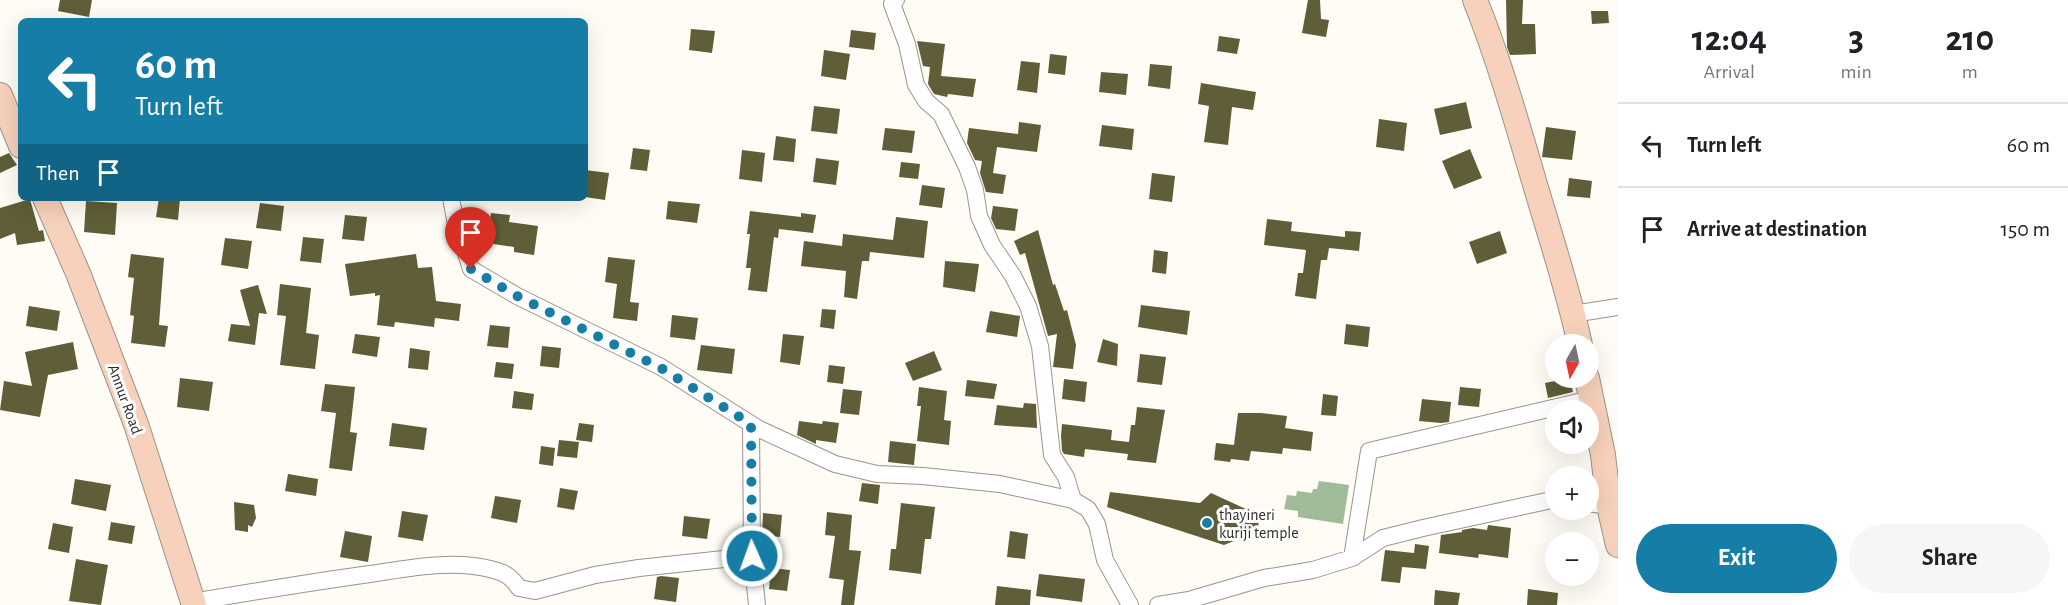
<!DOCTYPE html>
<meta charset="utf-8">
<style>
body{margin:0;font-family:"Alegreya Sans",sans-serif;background:#f6f6f6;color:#202124;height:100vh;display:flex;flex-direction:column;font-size:22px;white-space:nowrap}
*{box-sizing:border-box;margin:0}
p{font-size:20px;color:#757577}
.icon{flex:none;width:33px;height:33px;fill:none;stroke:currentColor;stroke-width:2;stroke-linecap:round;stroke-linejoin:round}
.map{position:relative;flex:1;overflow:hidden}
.details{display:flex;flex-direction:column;background:#fff;width:450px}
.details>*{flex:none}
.banner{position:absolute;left:18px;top:18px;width:570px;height:183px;border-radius:9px;box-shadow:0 6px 24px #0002;background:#167da7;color:#fff;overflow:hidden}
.needle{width:39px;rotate:189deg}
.buttons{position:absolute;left:1545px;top:334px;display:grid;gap:12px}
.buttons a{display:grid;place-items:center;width:54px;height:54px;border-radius:50%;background:#fff;box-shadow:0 6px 24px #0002;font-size:30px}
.pin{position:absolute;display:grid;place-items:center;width:51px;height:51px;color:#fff;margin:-62px -26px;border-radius:50% 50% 50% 0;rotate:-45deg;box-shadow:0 0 6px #0007}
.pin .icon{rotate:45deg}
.me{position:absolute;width:66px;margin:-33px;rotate:358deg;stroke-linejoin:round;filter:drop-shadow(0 0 4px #0008)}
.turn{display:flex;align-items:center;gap:21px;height:126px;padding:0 18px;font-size:27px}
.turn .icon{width:78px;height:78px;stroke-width:2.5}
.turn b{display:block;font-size:42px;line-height:51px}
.then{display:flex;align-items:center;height:57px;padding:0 18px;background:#0003;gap:12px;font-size:22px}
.eta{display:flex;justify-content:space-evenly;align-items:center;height:102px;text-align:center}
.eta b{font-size:36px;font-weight:600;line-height:42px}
.cta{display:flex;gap:12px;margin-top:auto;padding:12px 18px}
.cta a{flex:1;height:69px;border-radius:36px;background:#167da7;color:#fff;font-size:24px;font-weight:600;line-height:69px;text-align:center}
.cta a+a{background:#f6f6f6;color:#202124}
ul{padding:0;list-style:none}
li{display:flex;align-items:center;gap:18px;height:84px;padding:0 18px;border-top:2px solid #e0e0e0}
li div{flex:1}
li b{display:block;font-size:22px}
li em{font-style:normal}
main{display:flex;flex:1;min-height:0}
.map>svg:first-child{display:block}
</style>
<main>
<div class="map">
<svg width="1618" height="605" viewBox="0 0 1618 605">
<rect width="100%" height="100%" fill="#fffbf5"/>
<path fill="#a0bb99" d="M1319,481L1349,485L1343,524L1298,517V511L1284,509L1287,495L1296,496L1297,491L1312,493L1313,489H1317Z"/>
<path fill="#5f5e38" d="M60,0H92L89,17L58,11Z
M1308,0H1320L1321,19L1329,20L1326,37L1302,33Z
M1506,0H1523L1522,24H1535L1536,54L1510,55L1507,47Z
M1591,11H1608L1609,23L1592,24Z
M691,29L715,31L712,53L689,50Z
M851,30L876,33L874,50L849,47Z
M1219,36L1240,39L1237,54L1217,51Z
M917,41L945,44L941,76L976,79L973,97L948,94L947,97L934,94L928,84L930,67L923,66Z
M824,50L850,54L846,80L821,76Z
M1050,54L1067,56L1065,75L1048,73Z
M1021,61L1040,63L1037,93L1017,90Z
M1150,64L1172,66L1170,89L1148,86Z
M1101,72L1128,74L1126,95L1099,92Z
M1201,83L1256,92L1253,110L1232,107L1228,145L1204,142L1209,106L1198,104Z
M1466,102L1472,128L1440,135L1434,109Z
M814,106L840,109L837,134L811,131Z
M1379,119L1407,123L1404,151L1376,147Z
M1019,122L1041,125L1037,152L997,147L993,173L1006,175L1003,194L986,192L980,173L982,161L975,160L967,143L969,128L1018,134Z
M1102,125L1134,129L1132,150L1099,146Z
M1546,127L1576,131L1572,160L1542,157Z
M885,128L915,131L912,153L882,150Z
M776,136L796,139L794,162L773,160Z
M633,148L650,150L647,171L630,169Z
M1470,149L1482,178L1454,189L1442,161Z
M742,150L765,153L762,182L739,179Z
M9,153L17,165L0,173V157Z
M816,158L839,161L836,185L813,182Z
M901,162L920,164L918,179L899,177Z
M585,170L609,173L605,200L585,197Z
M1152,173L1175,176L1172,202L1149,199Z
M1569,178L1592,181L1590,198L1567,196Z
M922,185L945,188L942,208L919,205Z
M159,198H180L178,220L156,217Z
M30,199L39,231L43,230L45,241L17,245L15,233L0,239V208Z
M86,201L117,203L115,235L84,232Z
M668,201L700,204L697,223L666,219Z
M260,203L284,206L281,231L256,228Z
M993,206L1018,209L1015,231L996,229L991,218Z
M750,211L801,217V213L816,215L813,233L779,229L778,238L774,237L767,292L748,290L751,268H746L750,234H747Z
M491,213L510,215L509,222L538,226L534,255L514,252V247L473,241L466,220L490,222Z
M345,215L367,217L364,241L342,239Z
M896,217L928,221L924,258L870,252L869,261H862L857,299L844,297L846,271L801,266L804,241L842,246L843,234L893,240Z
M1267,219L1292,222L1291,231L1345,237V231L1361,232L1359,251L1329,248L1327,260H1321L1316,299L1295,296L1298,273H1303L1306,250L1264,245Z
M1038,230L1053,285L1055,284L1064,311L1067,310L1076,345L1073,369L1053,367L1057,334L1048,336L1025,253L1020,255L1014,241Z
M1500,231L1507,253L1477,264L1469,242Z
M303,237L324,239L321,263L300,261Z
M225,238L252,241L248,269L221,265Z
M1154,250L1168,252L1166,274L1152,272Z
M131,254L164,258L159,325L168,326L165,347L131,343L134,316L130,315L134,278L128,277Z
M416,254L418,268L432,267L436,301L461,304L459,321L435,318L434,327L395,322L394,327L377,325L380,295L375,296V293L350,296L345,264Z
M608,257L635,260L630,302L639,303L637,321L613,318L617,284L605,282Z
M945,261L979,264L975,292L943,287Z
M280,284L311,288L306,333L319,335L315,369L280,365L286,316L277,315Z
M258,285L267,314L259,313L255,345L228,341L231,324L250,326L240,290Z
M1141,305L1190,311L1187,335L1138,327Z
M29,306L60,311L57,331L26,326Z
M822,309L836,310L834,329L820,327Z
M990,311L1020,316L1017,337L986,332Z
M672,315L698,318L695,340L670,337Z
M1346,324L1370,327L1368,347L1344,344Z
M490,325L510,327L508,348L487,346Z
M355,334L380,337L377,357L352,353Z
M783,334L804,336L800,365L780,362Z
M1103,339L1118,344L1117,366L1097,362Z
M73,342L78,369L48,375L40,417L0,410L4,381L32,386L25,352Z
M701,345L735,349L732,374L697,370Z
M542,346L561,348L559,368L540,366Z
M410,348L430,351L428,370L408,368Z
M934,351L942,370L913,381L905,363Z
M1140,354L1166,357L1162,385L1137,382Z
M496,362L514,364L512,379L494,377Z
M829,365L845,367L843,384L827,382Z
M180,378L213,382L209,411L177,407Z
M1570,378L1573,392L1548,398L1545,383Z
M1064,379L1087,382L1085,402L1062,399Z
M967,380L997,384L994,399L965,396Z
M325,384L355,387L350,432L357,433L352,471L329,468L336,413L321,411Z
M919,387L947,391L944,420L951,421L949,445L917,441L921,406H917Z
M1460,387L1481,389L1479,407L1458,405Z
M843,389L862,391L859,415L840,413Z
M514,391L534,394L532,410L512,408Z
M1323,394L1338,396L1336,416L1321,415Z
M1422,399L1451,402L1449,422L1441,423L1419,421Z
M1024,403L1036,404L1037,428L994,425L997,405L1023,408Z
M1137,407L1165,410L1156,463L1127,460L1128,454L1085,449L1084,457L1064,454L1062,451L1061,436L1062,424L1112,430L1111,440L1129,442L1131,425H1135Z
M1238,413H1261L1287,416L1285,428L1313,432L1311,451L1283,448L1282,454L1251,451L1249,461L1231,459L1230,462L1214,460L1216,443L1234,445Z
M799,421L822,424L823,421L839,423L836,443L816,440V444L797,435Z
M392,423L427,428L424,450L389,446Z
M579,423L594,425L592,442L576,440Z
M559,440L579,442L577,458L557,456Z
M890,441L916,444L914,465L888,462Z
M541,446L555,448L553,466L539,464Z
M288,474L318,479L316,496L285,491Z
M75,479L111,485L106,511L71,504Z
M862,483L880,485L878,504L859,501Z
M560,488L578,491L574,510L557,507Z
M1110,492L1200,503L1211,493L1259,515L1258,531L1224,545L1107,507Z
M495,496L521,500L517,523L491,518Z
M234,502L254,505L256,518L252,527L248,525V532L235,530Z
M901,503L935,507L931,539H925L921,574L889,570L891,549H896Z
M402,511L428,515L423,541L398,537Z
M827,512L852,515L849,550L861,551L854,605H841L844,580L829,578L835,536L825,535Z
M763,513L782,515L780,537L762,535Z
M684,516L710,519L707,539L682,536Z
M111,522L135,526L132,544L108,540Z
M53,523L73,527L69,553L48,549Z
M1488,525L1511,528L1508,558L1479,554L1478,558L1439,553L1441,535L1462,532V530L1473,528L1487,530Z
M345,531L372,536L368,562L340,557Z
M1010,531L1028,534L1025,559L1007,557Z
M1415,544L1429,546L1426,569L1402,567L1400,583L1381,581L1385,550L1414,553Z
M76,559L108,565L101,605L69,601Z
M771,568L790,570L787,591L769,589Z
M1039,574L1085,579L1082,602L1036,596Z
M661,576L679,578L676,602L654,599L657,577Z
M997,586L1031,590L1030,605H995Z
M1528,589L1558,593L1557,605H1527Z
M1435,590L1460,593L1458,605H1434Z"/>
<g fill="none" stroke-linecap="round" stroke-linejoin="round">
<g stroke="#99948d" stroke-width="18">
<path id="street" d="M896,0L892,4L907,44L916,85L926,101L941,114L967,167L975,190L979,216L992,245L1013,276L1028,306L1040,346L1052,455L1066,477L1073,500
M451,198L455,219L471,269L517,296L661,367L759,429L835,464L877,474L923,476L1000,484L1073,500L1088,509L1097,524L1105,560L1130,605
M1573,314L1618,307
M751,424L752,556L757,605
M1588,503L1609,506
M1352,558L1369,451L1591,399
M192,602C252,592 311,582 370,574C411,568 453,559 494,570C506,573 512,578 519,588L535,591L595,575L639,568L752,556
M1158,605L1189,600L1264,578L1313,570L1352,558L1383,538L1423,528L1556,499"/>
</g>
<g stroke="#99948d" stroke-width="26">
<path id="secondary" d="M1475,0C1500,62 1518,127 1537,191C1552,242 1569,293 1580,345
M0,95L21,146
M45,198L78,273L136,424L194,605
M1587,378L1603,455L1609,506L1618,545"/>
</g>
<use href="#street" stroke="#fff" stroke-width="16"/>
<use href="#secondary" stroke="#f7d1bb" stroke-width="24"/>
</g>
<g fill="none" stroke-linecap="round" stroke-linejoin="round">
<path stroke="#167da7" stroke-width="10" stroke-dasharray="0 18" d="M471,269L517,296L661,368L751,424L752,556"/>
</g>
<circle fill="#167da7" stroke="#fff" stroke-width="2" cx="1207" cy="523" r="6"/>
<g text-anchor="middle" stroke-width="6" stroke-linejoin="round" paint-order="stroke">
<g font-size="16" fill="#2e2c29" stroke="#fff">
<text transform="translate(126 399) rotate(70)" y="6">Annur Road</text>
</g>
<g font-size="16" fill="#2e2c29" stroke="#fff" text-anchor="start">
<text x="1219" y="520">thayineri<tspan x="1219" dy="18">kuriji temple</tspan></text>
</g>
</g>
</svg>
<div class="buttons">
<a><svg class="needle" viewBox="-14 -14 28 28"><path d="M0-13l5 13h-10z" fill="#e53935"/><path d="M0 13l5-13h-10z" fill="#757577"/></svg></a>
<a><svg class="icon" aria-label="sound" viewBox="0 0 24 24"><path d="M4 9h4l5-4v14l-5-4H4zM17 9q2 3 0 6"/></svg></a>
<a>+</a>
<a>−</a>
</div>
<div class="pin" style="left:471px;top:269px;background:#d93025"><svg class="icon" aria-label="arrive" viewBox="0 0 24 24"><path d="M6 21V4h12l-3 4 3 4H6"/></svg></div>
<svg class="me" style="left:752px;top:556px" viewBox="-20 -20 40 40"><circle r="17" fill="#167da7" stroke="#fff" stroke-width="3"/><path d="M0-11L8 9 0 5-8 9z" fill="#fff"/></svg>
<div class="banner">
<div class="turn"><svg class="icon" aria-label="left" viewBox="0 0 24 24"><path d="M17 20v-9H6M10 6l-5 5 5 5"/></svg><div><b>60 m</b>Turn left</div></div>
<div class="then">Then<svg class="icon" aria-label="arrive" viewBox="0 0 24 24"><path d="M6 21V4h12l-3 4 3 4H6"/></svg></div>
</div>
</div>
<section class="details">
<div class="eta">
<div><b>12:04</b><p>Arrival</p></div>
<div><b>3</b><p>min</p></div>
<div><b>210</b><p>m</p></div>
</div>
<ul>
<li><svg class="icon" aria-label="left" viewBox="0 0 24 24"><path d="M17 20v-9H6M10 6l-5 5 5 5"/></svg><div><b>Turn left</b></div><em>60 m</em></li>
<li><svg class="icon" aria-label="arrive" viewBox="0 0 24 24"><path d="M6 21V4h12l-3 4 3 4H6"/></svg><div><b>Arrive at destination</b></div><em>150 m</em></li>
</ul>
<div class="cta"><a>Exit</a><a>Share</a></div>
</section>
</main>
